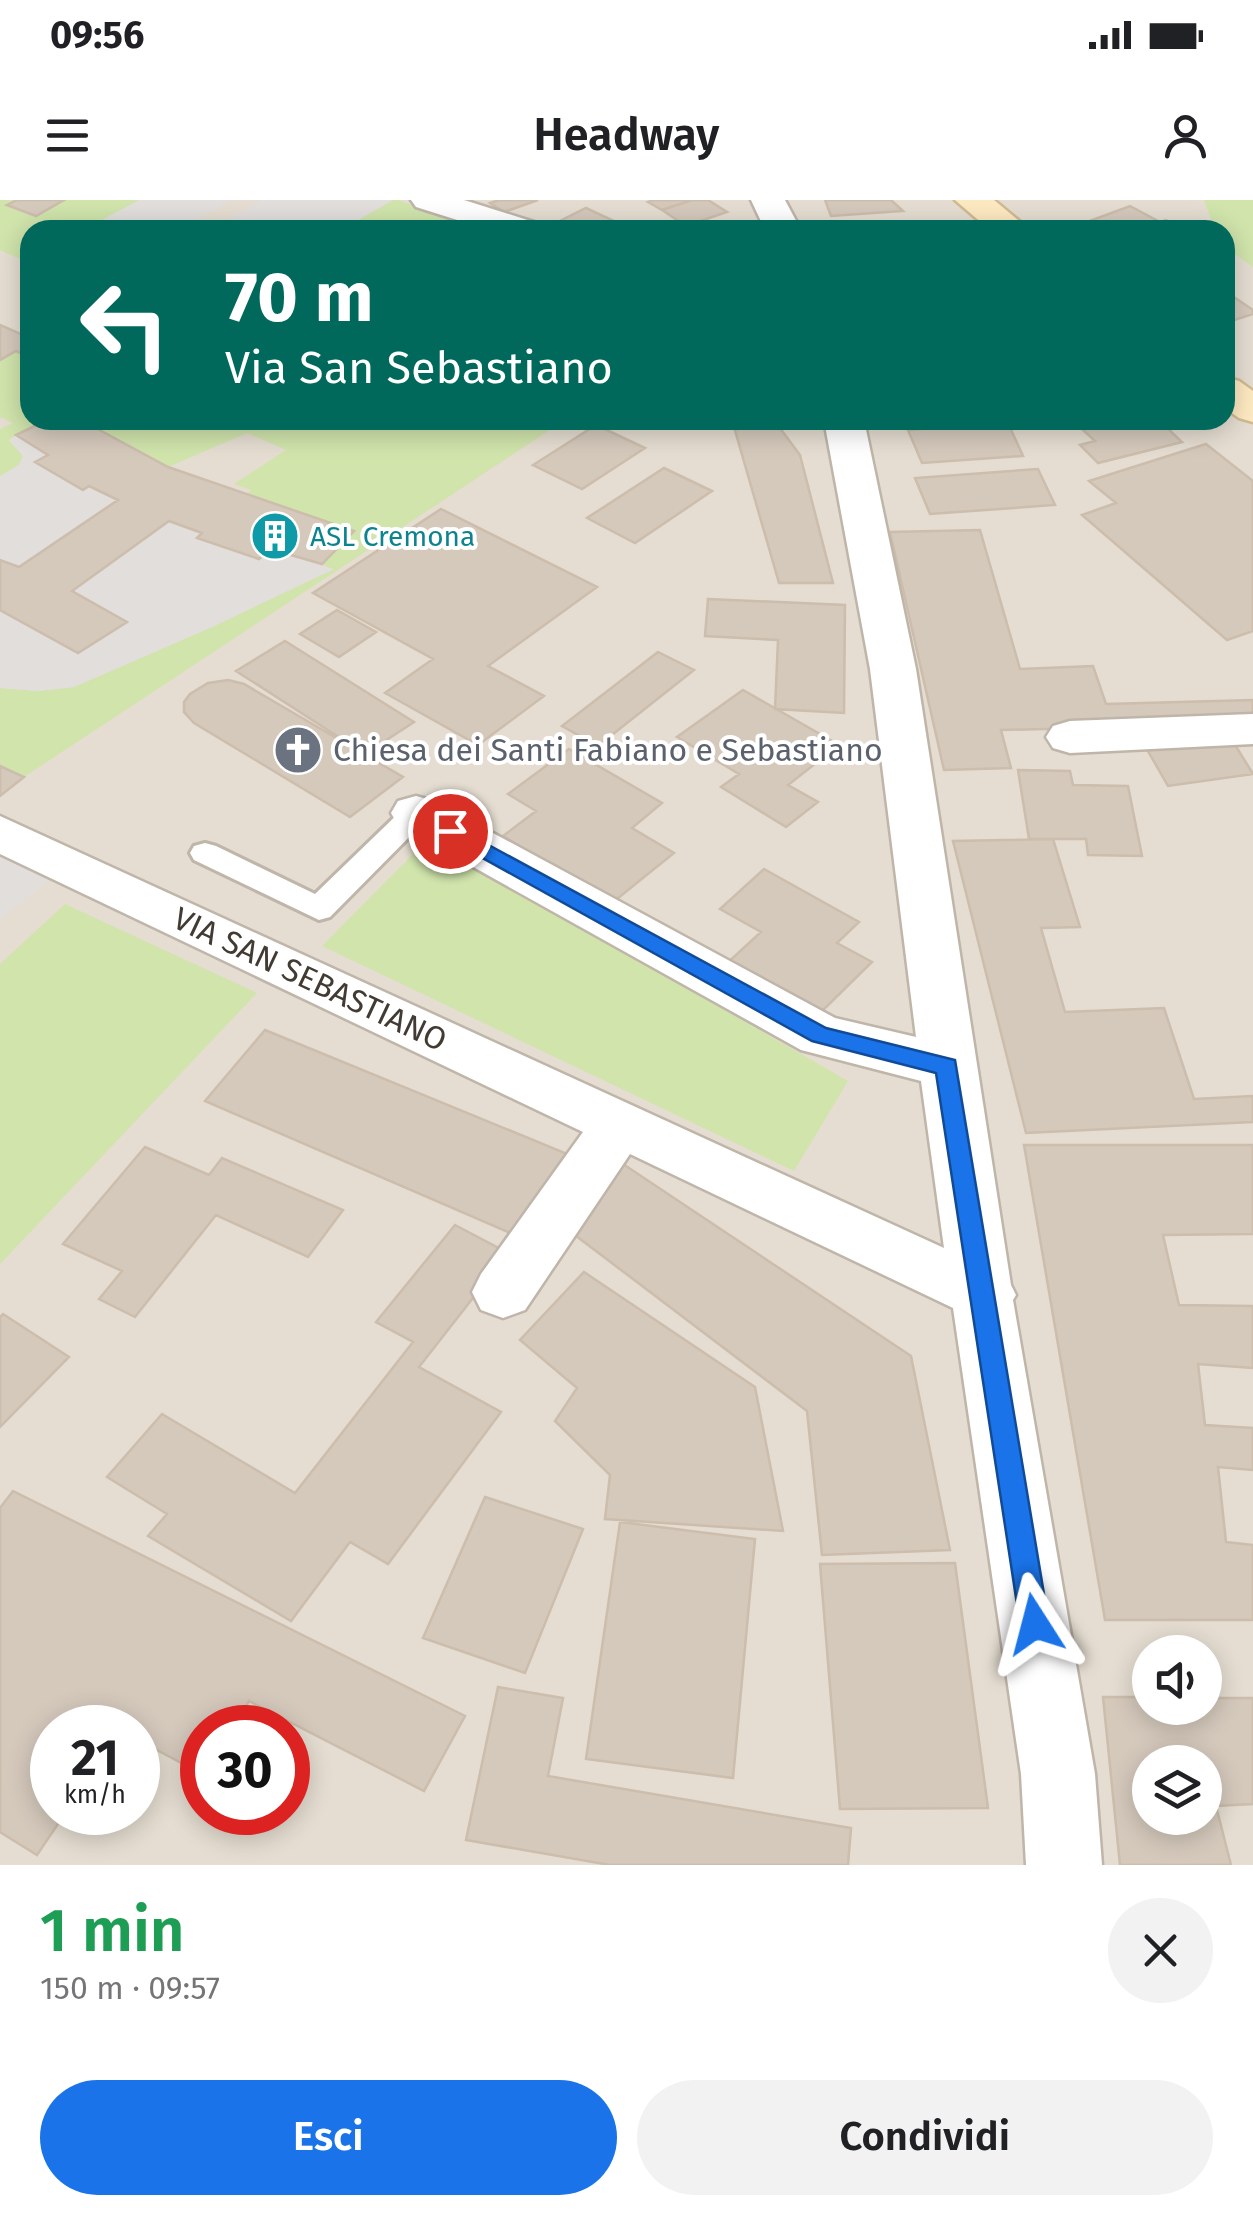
<!DOCTYPE html>
<html lang="it">
<meta charset="utf-8">
<style>
body{margin:0;font-family:"Fira Sans",sans-serif;background:#f2f2f2;color:#202124;height:100vh;display:flex;flex-direction:column;font-size:38px;white-space:nowrap}
*{box-sizing:border-box;margin:0}
p{font-size:32px;color:#757577}
.icon{flex:none;width:55px;height:55px;fill:none;stroke:currentColor;stroke-width:2;stroke-linecap:round;stroke-linejoin:round}
.map{position:relative;height:1665px;overflow:hidden}
.details{display:flex;flex-direction:column;background:#fff;flex:1}
.details>*{flex:none}
.top-card{position:absolute;left:20px;top:20px;width:1215px;height:210px;border-radius:30px;box-shadow:0 5px 25px #0003;background:#00695c;color:#fff;overflow:hidden}
.buttons{position:absolute;left:1132px;top:1435px;display:grid;gap:20px}
.buttons a{display:grid;place-items:center;width:90px;height:90px;border-radius:50%;background:#fff;box-shadow:0 5px 25px #0003;font-size:50px}
.speed{position:absolute;left:30px;top:1505px;display:flex;gap:20px;font-size:50px;font-weight:700;text-align:center}
.speed>*{display:grid;place-content:center;width:130px;height:130px;border-radius:50%;background:#fff;box-shadow:0 5px 25px #0003;line-height:1}
.speed small{font-size:25px;font-weight:400}
.speed .limit{border:15px solid #d22;background:#fff;color:#111}
.pin{position:absolute;display:grid;place-items:center;width:85px;height:85px;color:#fff;margin:-42px;border:5px solid #fff;border-radius:50%;box-shadow:0 2px 10px #0007}
.me{position:absolute;width:110px;margin:-55px;rotate:351deg;stroke-linejoin:round;filter:drop-shadow(0 0 8px #0008)}
.turn{display:flex;align-items:center;gap:35px;height:210px;padding:0 40px;font-size:45px}
.turn .icon{width:130px;height:130px;stroke-width:2.5}
.turn b{display:block;font-size:70px;line-height:85px}
.round{display:grid;place-items:center;flex:none;width:105px;height:105px;border-radius:52px;background:#f2f2f2}
.summary{display:flex;align-items:center;justify-content:space-between;height:170px;padding:0 40px}
h1{font-size:60px;font-weight:600;line-height:75px;color:#1e9e55}
.button{display:flex;gap:20px;margin-top:auto;padding:20px 40px}
.button a{flex:1;height:115px;border-radius:60px;background:#1a73e8;color:#fff;font-size:40px;font-weight:600;line-height:115px;text-align:center}
.button a+a{background:#f2f2f2;color:#202124}
.status{display:flex;justify-content:space-between;align-items:center;height:70px;padding:0 50px;background:#fff;direction:ltr}
.status svg{height:28px;fill:currentColor}
header{display:flex;justify-content:space-between;align-items:center;height:130px;padding:0 40px;background:#fff;font-size:45px;font-weight:600}
.map>svg:first-child{display:block}
</style>
<div class="status"><b>09:56</b><svg viewBox="0 0 49 12"><path d="M0 12V9h3v3zM5 12V6h3v6zM10 12V3h3v9zM15 12V0h3v12zM26 1h20v11H26zM47 4h2v5h-2z"/></svg></div>
<header><svg class="icon" aria-label="menu" viewBox="0 0 24 24"><path d="M4 6h16M4 12h16M4 18h16"/></svg>Headway<svg class="icon" aria-label="person" viewBox="0 0 24 24"><circle cx="12" cy="8" r="4"/><path d="M4 21q1-7 8-7t8 7"/></svg></header>
<div class="map">
<svg width="1253" height="1665" viewBox="0 0 1253 1665">
<rect width="100%" height="100%" fill="#f1ebe3"/>
<path fill="#e5ddd1" fill-rule="evenodd" d="M0,0H1253V1665H0ZM30,30H1225V220H30ZM1150,1452H1205V1508H1150ZM52,1528H138V1612H52ZM202,1528H288V1612H202ZM1150,1562H1205V1618H1150Z"/>
<path fill="#d0e4ac" d="M0,0H139L84,30H30L27,62L0,50Z
M393,0H398L484,30H341Z
M1204,0H1253V67L1225,47V30H1215Z
M16,151L30,157V220H47L9,240L23,256L19,265L0,276V229L13,223L0,217V160Z
M81,220H565L24,577L0,566V488L38,491L74,487L212,427L332,370L322,364L354,332L245,296L251,290L234,284L286,250L247,233L168,267Z
M432,649L451,653L848,881L794,971L322,746L412,655Z
M65,704L257,793L0,1064V764Z"/>
<path fill="#e1dedb" d="M139,0H232L180,30H84Z
M262,0H393L341,30H210Z
M16,235L48,255L36,263L118,300L19,367L0,360V276L19,265L23,256L9,240Z
M169,321L259,358L270,349L334,369L212,427L74,487L38,491L0,488V410L78,453L126,422L72,391Z
M0,633L67,665L0,720Z"/>
<path fill="#d5c9bc" stroke="#ccbdac" stroke-width="2.5" fill-rule="evenodd" d="M17,0H64L36,16L7,5Z
M499,0H538L504,12L490,3Z
M653,0H692L662,10L648,2Z
M692,0H708L727,12L686,26L662,10Z
M825,0H891L903,11L831,16Z
M1130,6L1160,22L1166,20L1185,30H1083L1076,26Z
M586,8L614,21L596,30H580L560,21Z
M1225,91L1253,110V114L1225,123Z
M0,125L30,138V157L16,151L0,160Z
M47,220H81L168,267L354,331L322,364L270,349L259,359L197,338L202,333L169,321L72,391L127,422L78,453L0,410V360L19,367L118,300L89,286L83,290L35,262L48,255L16,235Z
M732,220H774L800,255L833,383H779Z
M906,220H976V221L909,227Z
M1072,220H1159L1182,242L1098,263L1080,245L1095,241Z
M1008,223L1023,256L922,263L908,230Z
M596,225L645,248L582,289L533,265Z
M1206,244L1253,281V431L1227,440L1082,315L1116,303L1089,281Z
M664,268L712,291L635,343L587,318Z
M1038,269L1055,305L930,314L915,278Z
M441,309L597,387L488,466L544,496L478,545L385,493L433,459L313,393Z
M980,330L1020,469L1093,466L1106,504L1253,500V524L1001,530L1011,568L944,570L890,332Z
M708,399L845,405L844,513L775,509L778,440L705,436Z
M337,410L376,432L339,457L300,434Z
M285,441L414,522L365,554L236,471Z
M658,452L694,470L598,546L562,526Z
M228,480L244,484L403,577L350,617L194,523L184,512V502L190,494L208,483Z
M743,490L839,545L788,585L818,602L786,627L721,587L739,574L677,537Z
M1229,535L1253,574L1168,586L1145,546Z
M569,549L662,603L632,628L674,653L612,703L503,636L536,611L508,594Z
M0,566L24,577L0,596Z
M1018,570L1070,571L1073,585L1128,586L1142,656L1088,655L1086,639H1029Z
M1053,639L1080,727L1041,728L1065,812L1164,808L1194,899L1253,896V922L1026,933L953,641Z
M764,669L859,722L837,743L872,762L815,818L725,765L761,732L720,709Z
M265,830L577,958L524,1039L205,901Z
M1024,945H1253V1034L1163,1035L1179,1105L1253,1106V1168L1198,1164L1205,1225L1253,1228V1270L1218,1267L1226,1342L1253,1345V1420H1105Z
M145,947L209,975L222,958L343,1010L308,1057L216,1015L135,1117L99,1099L122,1071L63,1044Z
M623,964L911,1156L950,1350L822,1355L807,1211L563,1026Z
M455,1025L508,1053L419,1167L501,1212L388,1364L350,1342L291,1421L148,1336L167,1314L107,1277L162,1214L295,1293L413,1142L376,1122Z
M584,1072L755,1187L783,1331L605,1319L610,1275L555,1221L577,1188L520,1140Z
M3,1114L69,1157L0,1227V1117Z
M13,1291L465,1516L424,1591L249,1501L233,1528H202V1574L138,1540V1528H52V1612H66L37,1655L0,1632V1308Z
M485,1297L583,1329L525,1473L423,1438Z
M620,1322L755,1339L733,1578L586,1559Z
M955,1363L988,1608L840,1609L820,1364Z
M498,1487L563,1498L548,1576L851,1628L848,1665H610L466,1640Z
M1103,1497H1150V1508H1205V1498H1253V1604L1216,1606L1231,1665H1120ZM1150,1562H1205V1618H1150Z"/>
<g fill="none" stroke-linecap="round" stroke-linejoin="round">
<g stroke="#bfb5a9" stroke-width="6">
<path id="lane" d="M416,603L426,606L431,613L426,620L330,717L319,720L194,660L190,653L194,646L205,643L216,646L315,694L406,606Z"/>
</g>
<g stroke="#bfb5a9" stroke-width="5">
<path id="street" d="M411,0H464L537,23L543,30H489L416,7Z
M751,0H785L801,30H765Z
M824,220H864L916,469L1011,1085L1016,1095L1013,1100L1095,1574L1102,1665H1026L1021,1574L953,1108L630,954L525,1110L503,1118L481,1110L472,1092L481,1074L583,932L0,654V616L944,1048L921,881L801,850L398,625L391,613L398,601L416,596L434,601L835,818L916,837L870,469Z
M1253,514V544L1070,553L1053,548L1046,537L1053,526L1070,521Z"/>
</g>
<g stroke="#d0bb94" stroke-width="5">
<path id="secondary" d="M955,0H994L1030,30H990Z
M1225,177L1239,181L1253,191V222L1239,218L1225,208Z"/>
</g>
<use href="#lane" fill="#fff" fill-rule="evenodd"/>
<use href="#street" fill="#fff" fill-rule="evenodd"/>
<use href="#secondary" fill="#fde9c1" fill-rule="evenodd"/>
</g>
<path fill="#1a73e8" stroke="#114b97" stroke-width="2.5" d="M450,624L826,828L955,860L1049,1424L1045,1433L1035,1437L1025,1433L1020,1424L936,873L812,841L443,636L440,631Z"/>
<defs>
<g id="building-disc" transform="scale(2.5)"><circle r="9.5" fill="#0f9aa8" stroke="#fff"/><path d="M-4-6H4V6H1V3H-1V6H-4ZM-2.5-4.3h1.7v1.8h-1.7ZM.8-4.3h1.7v1.8H.8ZM-2.5-1h1.7V.8h-1.7ZM.8-1h1.7V.8H.8Z" fill="#fff"/></g>
<g id="church-disc" transform="scale(2.5)"><circle r="9.5" fill="#6b7280" stroke="#fff"/><path d="M-1.2-6h2.4v3.5h3.3v2.4h-3.3V6h-2.4V-.1h-3.3v-2.4h3.3Z" fill="#fff"/></g>
</defs>
<g fill-rule="evenodd">
<use href="#building-disc" x="275" y="336"/>
<use href="#church-disc" x="298" y="550"/>
</g>
<g text-anchor="middle" stroke-width="8" stroke-linejoin="round" paint-order="stroke">
<g font-size="28" fill="#0d838f" stroke="#fff" text-anchor="start">
<text x="310" y="346">ASL Cremona</text>
</g>
<g font-size="32" fill="#5b616d" stroke="#fff" text-anchor="start">
<text x="333" y="561">Chiesa dei Santi Fabiano e Sebastiano</text>
</g>
<g font-size="32" fill="#423b33" stroke="#fff">
<text transform="translate(310 779) rotate(25)" y="11">VIA SAN SEBASTIANO</text>
</g>
</g>
</svg>
<div class="buttons">
<a><svg class="icon" aria-label="sound" viewBox="0 0 24 24"><path d="M4 9h4l5-4v14l-5-4H4zM17 9q2 3 0 6"/></svg></a>
<a><svg class="icon" aria-label="layers" viewBox="0 0 24 24"><path d="M12 4l9 5-9 5-9-5zM3 14l9 5 9-5"/></svg></a>
</div>
<div class="speed"><div>21<small>km/h</small></div><div class="limit">30</div></div>
<div class="pin" style="left:450px;top:631px;background:#d93025"><svg class="icon" aria-label="arrive" viewBox="0 0 24 24"><path d="M6 21V4h12l-3 4 3 4H6"/></svg></div>
<svg class="me" style="left:1035px;top:1424px" viewBox="-20 -20 40 40"><path d="M0-17L14 15 0 8-14 15z" fill="#1a73e8" stroke="#fff" stroke-width="4"/></svg>
<div class="top-card">
<div class="turn"><svg class="icon" aria-label="left" viewBox="0 0 24 24"><path d="M17 20v-9H6M10 6l-5 5 5 5"/></svg><div><b>70 m</b>Via San Sebastiano</div></div>
</div>
</div>
<section class="details">
<div class="summary"><div><h1>1 min</h1><p>150 m · 09:57</p></div><a class="round"><svg class="icon" aria-label="close" viewBox="0 0 24 24"><path d="M6 6l12 12M18 6L6 18"/></svg></a></div>
<div class="button"><a>Esci</a><a>Condividi</a></div>
</section>
